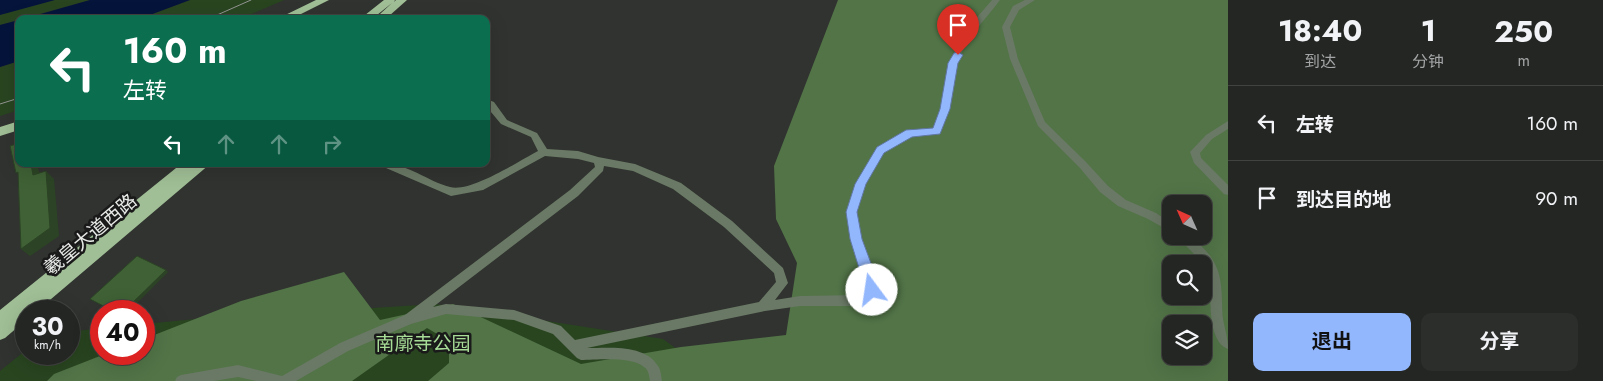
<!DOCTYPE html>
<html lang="zh">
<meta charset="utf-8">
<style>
body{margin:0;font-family:Jost,"Noto Sans SC",sans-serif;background:#2c2e2b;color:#f1f3f6;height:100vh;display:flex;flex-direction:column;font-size:19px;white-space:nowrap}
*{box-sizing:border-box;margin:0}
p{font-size:16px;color:#a3a5a6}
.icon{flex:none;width:28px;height:28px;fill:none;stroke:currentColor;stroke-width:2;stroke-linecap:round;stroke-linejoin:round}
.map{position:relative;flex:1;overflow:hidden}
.drawer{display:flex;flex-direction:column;background:#242623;width:375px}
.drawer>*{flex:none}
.guide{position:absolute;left:15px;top:15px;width:475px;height:152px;border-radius:10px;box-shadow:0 5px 20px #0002,0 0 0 1px #414341;background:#0b6e4f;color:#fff;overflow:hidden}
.needle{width:32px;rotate:315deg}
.fabs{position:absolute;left:1162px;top:195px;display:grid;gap:10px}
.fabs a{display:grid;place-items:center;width:50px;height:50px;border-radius:10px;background:#242623;box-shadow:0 5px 20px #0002,0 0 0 1px #414341;font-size:25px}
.speed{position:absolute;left:15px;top:300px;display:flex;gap:10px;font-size:25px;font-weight:700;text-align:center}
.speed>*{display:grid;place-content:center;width:65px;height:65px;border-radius:50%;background:#242623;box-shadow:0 5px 20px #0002,0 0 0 1px #414341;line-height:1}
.speed small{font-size:12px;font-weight:400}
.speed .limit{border:8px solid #d22;background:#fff;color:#111}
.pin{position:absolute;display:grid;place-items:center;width:42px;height:42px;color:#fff;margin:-51px -21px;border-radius:50% 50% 50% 0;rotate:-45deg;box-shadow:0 0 5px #0007}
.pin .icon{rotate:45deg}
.me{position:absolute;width:55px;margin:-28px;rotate:346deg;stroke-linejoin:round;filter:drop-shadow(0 0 4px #0008)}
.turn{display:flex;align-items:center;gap:18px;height:105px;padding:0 25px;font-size:22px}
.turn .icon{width:65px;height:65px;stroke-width:2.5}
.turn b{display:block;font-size:35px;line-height:42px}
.lanes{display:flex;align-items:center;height:48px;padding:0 25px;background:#0003;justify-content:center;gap:25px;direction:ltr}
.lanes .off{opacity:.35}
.eta{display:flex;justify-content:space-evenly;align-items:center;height:85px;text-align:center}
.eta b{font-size:30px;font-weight:700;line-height:35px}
.primary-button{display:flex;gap:10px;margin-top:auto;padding:10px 25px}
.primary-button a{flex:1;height:58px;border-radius:10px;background:#93b7fd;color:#111;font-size:20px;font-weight:700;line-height:58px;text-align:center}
.primary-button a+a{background:#2c2e2b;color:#f1f3f6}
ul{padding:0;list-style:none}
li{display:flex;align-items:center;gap:15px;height:75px;padding:0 25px;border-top:1px solid #414341}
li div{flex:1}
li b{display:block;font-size:19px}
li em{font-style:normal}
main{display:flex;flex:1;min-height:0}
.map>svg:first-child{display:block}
</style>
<main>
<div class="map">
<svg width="1228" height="381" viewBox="0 0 1228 381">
<rect width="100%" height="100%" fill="#30332f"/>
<path fill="#294520" d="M0,0H90L0,25Z
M190,0H284L240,19H139Z
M19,61V110L0,116V67Z
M436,304L663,339L721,381H0V371L26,350V354H69V332L101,328V354H144V324L196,319Z"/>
<path fill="#527447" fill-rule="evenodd" d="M838,0H1228V381H428L449,363V341L427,328L352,381H47L54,374L105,354H144V339L241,301L344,272L380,320L453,304L581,364L681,347L786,335L797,263L776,219L774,166ZM1171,204H1204V236H1171ZM1171,264H1204V296H1171ZM1171,324H1204V356H1171Z"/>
<path fill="#04143b" d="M0,0H55L0,15Z
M90,0H190L139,19H23Z
M19,20V61L0,67V25Z"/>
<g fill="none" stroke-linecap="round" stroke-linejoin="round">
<path fill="#6a7965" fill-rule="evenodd" d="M992,0H1000C985,20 965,39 957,64C950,88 952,110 939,134L912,136L883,153L866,184L856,212L861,239L874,274L877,290L869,303L859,306H800L765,311L587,348C609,348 645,344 658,366C661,370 661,376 662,381H650C649,376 649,370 644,367C631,356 597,360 581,360L577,358L553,334L514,320L446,314L411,324L348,351L296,381H256L238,377L214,381H175L177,377L181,375L238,365L282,376L340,343L405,315L570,190L595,167L594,163L578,159L545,156L483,190L451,196L386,168L385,164C409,164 427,181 450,187C470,193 519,161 538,151L531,137L501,124L486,106V99L494,102L507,120L537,133L547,149L578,151L598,157L635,164L681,183L732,221L783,268L788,283L775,300L800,296L861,295L865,289L864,274L851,239L846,212L856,184L877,147L907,131L933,129L940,109L949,63L966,30ZM604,166L633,171L673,189L724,227L774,273L776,282L759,302L575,340L561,326L514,310L446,304L433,307L578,196L603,171Z
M1025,0H1035L1019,10L1010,27L1018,59L1045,122L1086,162L1108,186L1126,200L1156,213L1171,223V232L1148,219L1118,206L1100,192L1080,168L1038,126L1010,59L1002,27L1013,6Z
M1228,121V129L1212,139L1200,153L1201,158L1228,185V195L1224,194L1194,163L1190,152L1206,135Z
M1179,236H1191C1199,244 1209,252 1214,262C1224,280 1221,300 1223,319C1225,330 1228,338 1228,349C1206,341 1212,296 1209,277C1205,259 1187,251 1179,236Z"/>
<path fill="#a0bf96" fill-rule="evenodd" d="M316,0H329L291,19H277Z
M384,0H395L394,2L396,0H407L389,16H381L380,14L392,3L372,19H360Z
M19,121V130L0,136V127Z
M181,164H210L37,311H26V320L5,338L0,340V310Z"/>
<path stroke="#939592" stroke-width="1" d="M208,19L251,0
M0,104L19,98"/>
</g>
<path fill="#2c4425" d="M31,164H37L42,183L33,175Z
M46,171L54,179L59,236L30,256L21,249Z
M166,270L168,272L129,311H124Z"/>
<path fill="#3f6135" stroke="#2c4425" d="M19,143V164H31L33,175L46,171L50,228L21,249L18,172L16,173L10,146Z
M137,256L166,270L124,311H113L90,299Z"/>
<path fill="#93b7fd" stroke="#6077a4" d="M958,52L963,55L958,63L950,109L940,134L912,137L884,153L866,184L857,212L862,239L875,274L878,290L876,294L872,295L867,294L850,239L846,212L855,184L877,147L906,130L933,128L940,109L948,63L954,53Z"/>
<g text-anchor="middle" stroke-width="5" stroke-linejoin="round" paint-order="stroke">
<g font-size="19" fill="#e8eae8" stroke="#191a19">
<text transform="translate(90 234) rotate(-40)" y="7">羲皇大道西路</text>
</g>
<g font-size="19" fill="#a7dc96" stroke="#191a19">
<text x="423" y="350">南廓寺公园</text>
</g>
</g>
</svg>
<div class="fabs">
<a><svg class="needle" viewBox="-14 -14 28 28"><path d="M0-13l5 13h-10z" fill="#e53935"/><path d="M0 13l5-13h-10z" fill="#a3a5a6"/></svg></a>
<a><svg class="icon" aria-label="search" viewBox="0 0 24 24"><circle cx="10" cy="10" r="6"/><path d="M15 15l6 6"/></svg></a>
<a><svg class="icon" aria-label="layers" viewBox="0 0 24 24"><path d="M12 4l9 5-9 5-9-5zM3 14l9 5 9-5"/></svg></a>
</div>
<div class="speed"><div>30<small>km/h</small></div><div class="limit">40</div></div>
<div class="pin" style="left:958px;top:55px;background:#d93025"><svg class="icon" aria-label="arrive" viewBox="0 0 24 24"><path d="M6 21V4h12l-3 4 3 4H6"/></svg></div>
<svg class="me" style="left:872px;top:290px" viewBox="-20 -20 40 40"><circle r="19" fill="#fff"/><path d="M0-13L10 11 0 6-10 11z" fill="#93b7fd"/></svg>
<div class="guide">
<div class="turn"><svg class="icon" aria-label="left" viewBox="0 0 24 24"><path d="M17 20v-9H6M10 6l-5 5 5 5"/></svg><div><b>160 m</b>左转</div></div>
<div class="lanes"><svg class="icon" aria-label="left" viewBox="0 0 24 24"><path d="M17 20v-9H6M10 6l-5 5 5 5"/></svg><svg class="icon off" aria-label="ahead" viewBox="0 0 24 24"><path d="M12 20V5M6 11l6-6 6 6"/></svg><svg class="icon off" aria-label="ahead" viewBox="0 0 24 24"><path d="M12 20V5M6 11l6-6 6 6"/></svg><svg class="icon off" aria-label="right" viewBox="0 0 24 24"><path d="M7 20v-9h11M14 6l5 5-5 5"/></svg></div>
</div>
</div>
<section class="drawer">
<div class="eta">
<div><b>18:40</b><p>到达</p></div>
<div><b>1</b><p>分钟</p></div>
<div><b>250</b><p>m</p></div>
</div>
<ul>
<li><svg class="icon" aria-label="left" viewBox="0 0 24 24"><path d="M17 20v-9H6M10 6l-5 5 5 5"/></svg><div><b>左转</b></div><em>160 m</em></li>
<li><svg class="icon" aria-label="arrive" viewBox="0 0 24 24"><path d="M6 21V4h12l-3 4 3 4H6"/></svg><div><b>到达目的地</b></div><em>90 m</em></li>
</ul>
<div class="primary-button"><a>退出</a><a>分享</a></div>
</section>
</main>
